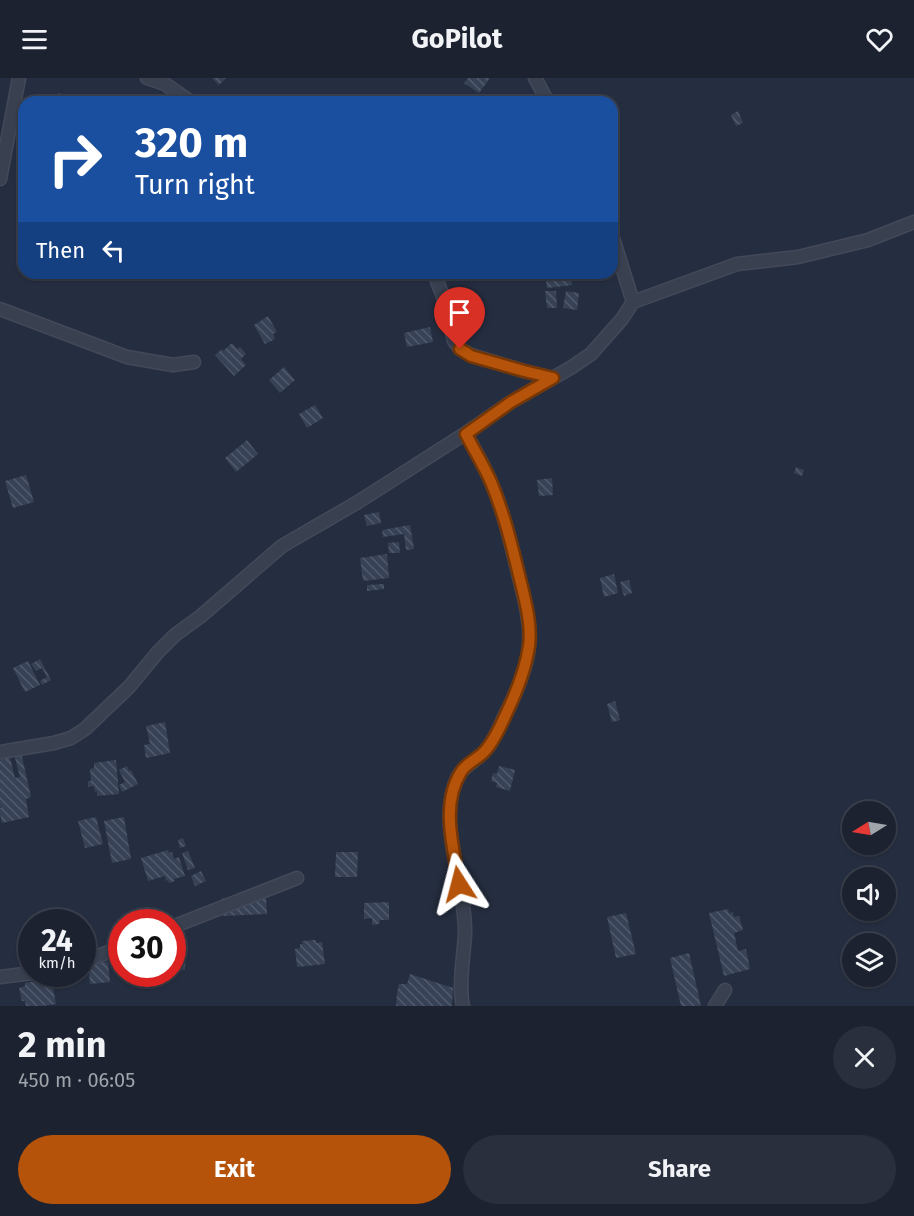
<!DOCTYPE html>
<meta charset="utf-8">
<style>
body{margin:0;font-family:"Fira Sans",sans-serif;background:#292f3c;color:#f1f3f6;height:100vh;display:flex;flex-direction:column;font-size:22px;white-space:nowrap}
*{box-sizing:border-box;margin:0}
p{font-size:20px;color:#a0a4ab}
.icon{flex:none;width:33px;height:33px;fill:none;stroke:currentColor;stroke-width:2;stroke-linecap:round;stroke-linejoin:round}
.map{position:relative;height:928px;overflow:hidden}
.panel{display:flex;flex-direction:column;background:#1c2230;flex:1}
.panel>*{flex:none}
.top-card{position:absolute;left:18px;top:18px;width:600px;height:183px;border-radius:18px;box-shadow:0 2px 4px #0004,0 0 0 2px #3a3f4c;background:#1a4fa0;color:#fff;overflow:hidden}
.needle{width:39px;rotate:259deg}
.buttons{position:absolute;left:842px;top:723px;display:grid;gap:12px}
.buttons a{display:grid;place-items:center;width:54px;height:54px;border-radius:50%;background:#1c2230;box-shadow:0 2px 4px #0004,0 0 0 2px #3a3f4c;font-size:30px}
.speed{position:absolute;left:18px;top:831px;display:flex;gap:12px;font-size:30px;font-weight:700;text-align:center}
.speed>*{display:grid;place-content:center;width:78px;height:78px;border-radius:50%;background:#1c2230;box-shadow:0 2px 4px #0004,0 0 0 2px #3a3f4c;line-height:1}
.speed small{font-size:15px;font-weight:400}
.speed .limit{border:9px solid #d22;background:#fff;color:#111}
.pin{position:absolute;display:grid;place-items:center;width:51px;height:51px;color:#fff;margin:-62px -26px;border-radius:50% 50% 50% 0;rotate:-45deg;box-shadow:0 0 6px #0007}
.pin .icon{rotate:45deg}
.me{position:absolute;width:66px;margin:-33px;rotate:351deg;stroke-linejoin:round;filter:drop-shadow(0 0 4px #0008)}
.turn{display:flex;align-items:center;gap:21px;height:126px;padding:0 18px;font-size:27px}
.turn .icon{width:78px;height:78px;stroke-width:2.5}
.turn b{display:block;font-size:42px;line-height:51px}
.then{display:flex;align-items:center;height:57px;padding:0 18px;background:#0003;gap:12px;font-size:22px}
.round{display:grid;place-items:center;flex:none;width:63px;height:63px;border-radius:32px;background:#292f3c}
.headline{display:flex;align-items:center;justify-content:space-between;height:102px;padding:0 18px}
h1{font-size:36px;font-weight:700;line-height:45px}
.cta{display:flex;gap:12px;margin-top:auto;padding:12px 18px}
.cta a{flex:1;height:69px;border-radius:36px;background:#b45309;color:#fff;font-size:24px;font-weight:700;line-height:69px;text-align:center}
.cta a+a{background:#292f3c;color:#f1f3f6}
header{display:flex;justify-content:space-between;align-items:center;height:78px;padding:0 18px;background:#1c2230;font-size:27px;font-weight:700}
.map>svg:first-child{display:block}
</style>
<header><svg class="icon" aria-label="menu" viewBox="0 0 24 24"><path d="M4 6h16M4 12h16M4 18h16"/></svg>GoPilot<svg class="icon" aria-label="heart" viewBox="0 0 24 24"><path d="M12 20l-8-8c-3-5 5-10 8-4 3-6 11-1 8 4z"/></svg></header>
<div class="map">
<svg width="914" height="928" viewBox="0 0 914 928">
<defs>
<pattern id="building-back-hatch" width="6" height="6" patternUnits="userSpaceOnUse" patternTransform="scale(1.5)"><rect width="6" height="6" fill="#374256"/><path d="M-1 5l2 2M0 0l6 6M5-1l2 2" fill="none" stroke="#525b6d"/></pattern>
</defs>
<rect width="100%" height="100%" fill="#252e40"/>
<path fill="url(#building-back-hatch)" d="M212,0H226L219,7Z
M468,0H490L479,15L464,5Z
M58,15L83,24H55Z
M738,33L743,45L736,48L731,37Z
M478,195H497V198L480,203Z
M571,199L572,207L547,210L546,203Z
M545,213H556L557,230H547Z
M566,213L579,215L577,232L563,230Z
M268,238L277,254L273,256L275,261L265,266L254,247Z
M430,249L433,264L407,269L404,255Z
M232,265L237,271L240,269L246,276L241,281L246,287L234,298L215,277L222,271L223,273Z
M284,289L295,302L280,315L269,302Z
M315,327L323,340L307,350L299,336Z
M247,362L258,376L236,394L225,380Z
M796,389L804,392L802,398L794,395Z
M26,397L34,424L13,430L5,403Z
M552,400L553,417L539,418L537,402Z
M379,434L381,445L367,448L364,437Z
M410,447L414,471L406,472L404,456L383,459L382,452Z
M399,464L400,475H389L388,465Z
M387,476L389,500L363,503L360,480Z
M614,496L618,515L604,519L600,500Z
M629,502L632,515L624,518L620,504Z
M384,506V511L367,513V507Z
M40,581L51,602L42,607L40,603L47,599L42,590L36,593L31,586Z
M28,583L40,607L25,614L13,590Z
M615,623L620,642L612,644L607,626Z
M165,644L170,675L146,680L144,667L150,666L146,648Z
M21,674L31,719L26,721L29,739L2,745L0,736V730H1L0,726V677L9,675L15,700L20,699L14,676Z
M116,682L119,716L97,718V713L95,714L94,708L88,709V703H91L90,691L94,690V685Z
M127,688L129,693L131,692L138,706L122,714L119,707L125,704L119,692Z
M499,688L515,692L510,713L496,709L497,705L491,703L493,695L497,696Z
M96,739L103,766L85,770L78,743Z
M124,739L131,781L112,785L104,743Z
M183,760L186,768L180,770L178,762Z
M168,772L169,775L172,774L174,781L179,779L185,798L174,801L175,803L169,805L168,802L166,803L165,798L148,803L141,780Z
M188,773L195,790L188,792L182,775Z
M336,774H358L357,799H335Z
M201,793L206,803L195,808L191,798Z
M266,819L267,836L223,838L222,820Z
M389,824V842H380L379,846L372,847V840L364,841V825Z
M728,831L729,835L733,834L734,839L739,838L743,852L734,855L738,873L746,871L750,891L724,898L709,835Z
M626,835L636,876L616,880L607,839Z
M316,862V865L322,864L325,886L297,889L295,871L300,870V866H303L302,863Z
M172,869H186L185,892H172Z
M689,875L701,928H681L670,880Z
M108,884L110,904L90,906L88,885Z
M410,896L453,910L452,928H396L397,915L399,906H407Z
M51,900L56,926L42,928H26L25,923H22L19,910L25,908V905Z"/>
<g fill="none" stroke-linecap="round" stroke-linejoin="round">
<g stroke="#434959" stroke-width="15">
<path id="minor" d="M147,0L165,6L191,24
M535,0L548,24
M0,101L19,0
M434,195L442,216L454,263L460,271L471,277L524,293L553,300
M633,224L737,186L798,179L868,162L914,144
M0,231L127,279L173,287L194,284
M0,674L54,665L71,660L85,651L129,609L158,574L175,557L201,538L282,468L358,424L466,355L511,324L572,289L591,276L606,259L622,241L633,224L612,157
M172,849L297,800
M82,884L122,869
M0,899L32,895
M463,928C458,909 464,876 465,856C466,811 441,753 453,712C459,688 469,689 484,674C493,665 499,651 504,639C514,620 528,588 529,567C531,544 524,521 519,499C511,467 504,434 491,404C484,387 474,371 466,355
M715,928L725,912"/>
</g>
<use href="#minor" stroke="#394050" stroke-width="12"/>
</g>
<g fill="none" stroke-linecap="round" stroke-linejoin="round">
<g stroke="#753606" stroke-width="15">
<path id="route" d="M459,806C454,771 440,727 461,694C466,685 478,681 485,673C495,662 501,647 507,634C516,615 526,589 529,568C532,546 525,522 520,501C512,468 504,435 491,404C484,388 474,372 466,356L511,324L553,300L524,293L471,278L460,271"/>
</g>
<use href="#route" stroke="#b45309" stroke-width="10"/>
</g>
</svg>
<div class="buttons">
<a><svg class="needle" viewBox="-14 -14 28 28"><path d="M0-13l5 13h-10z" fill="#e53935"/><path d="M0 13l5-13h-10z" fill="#a0a4ab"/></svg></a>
<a><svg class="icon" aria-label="sound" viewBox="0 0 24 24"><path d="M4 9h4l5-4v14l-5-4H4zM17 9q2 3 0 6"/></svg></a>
<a><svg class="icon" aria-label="layers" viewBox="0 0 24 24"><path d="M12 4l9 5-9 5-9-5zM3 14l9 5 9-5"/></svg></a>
</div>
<div class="speed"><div>24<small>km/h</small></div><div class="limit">30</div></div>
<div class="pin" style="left:460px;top:271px;background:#d93025"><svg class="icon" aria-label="arrive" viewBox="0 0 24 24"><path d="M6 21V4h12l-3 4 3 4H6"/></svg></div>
<svg class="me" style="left:459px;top:806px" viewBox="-20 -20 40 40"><path d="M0-17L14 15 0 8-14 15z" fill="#b45309" stroke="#fff" stroke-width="4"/></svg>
<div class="top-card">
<div class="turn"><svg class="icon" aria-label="right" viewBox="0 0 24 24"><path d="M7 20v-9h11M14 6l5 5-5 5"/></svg><div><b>320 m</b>Turn right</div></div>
<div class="then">Then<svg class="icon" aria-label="left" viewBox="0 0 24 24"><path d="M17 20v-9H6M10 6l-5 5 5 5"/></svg></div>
</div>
</div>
<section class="panel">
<div class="headline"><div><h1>2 min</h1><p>450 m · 06:05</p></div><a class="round"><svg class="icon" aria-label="close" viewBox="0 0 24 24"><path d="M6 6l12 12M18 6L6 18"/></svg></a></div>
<div class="cta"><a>Exit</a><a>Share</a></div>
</section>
